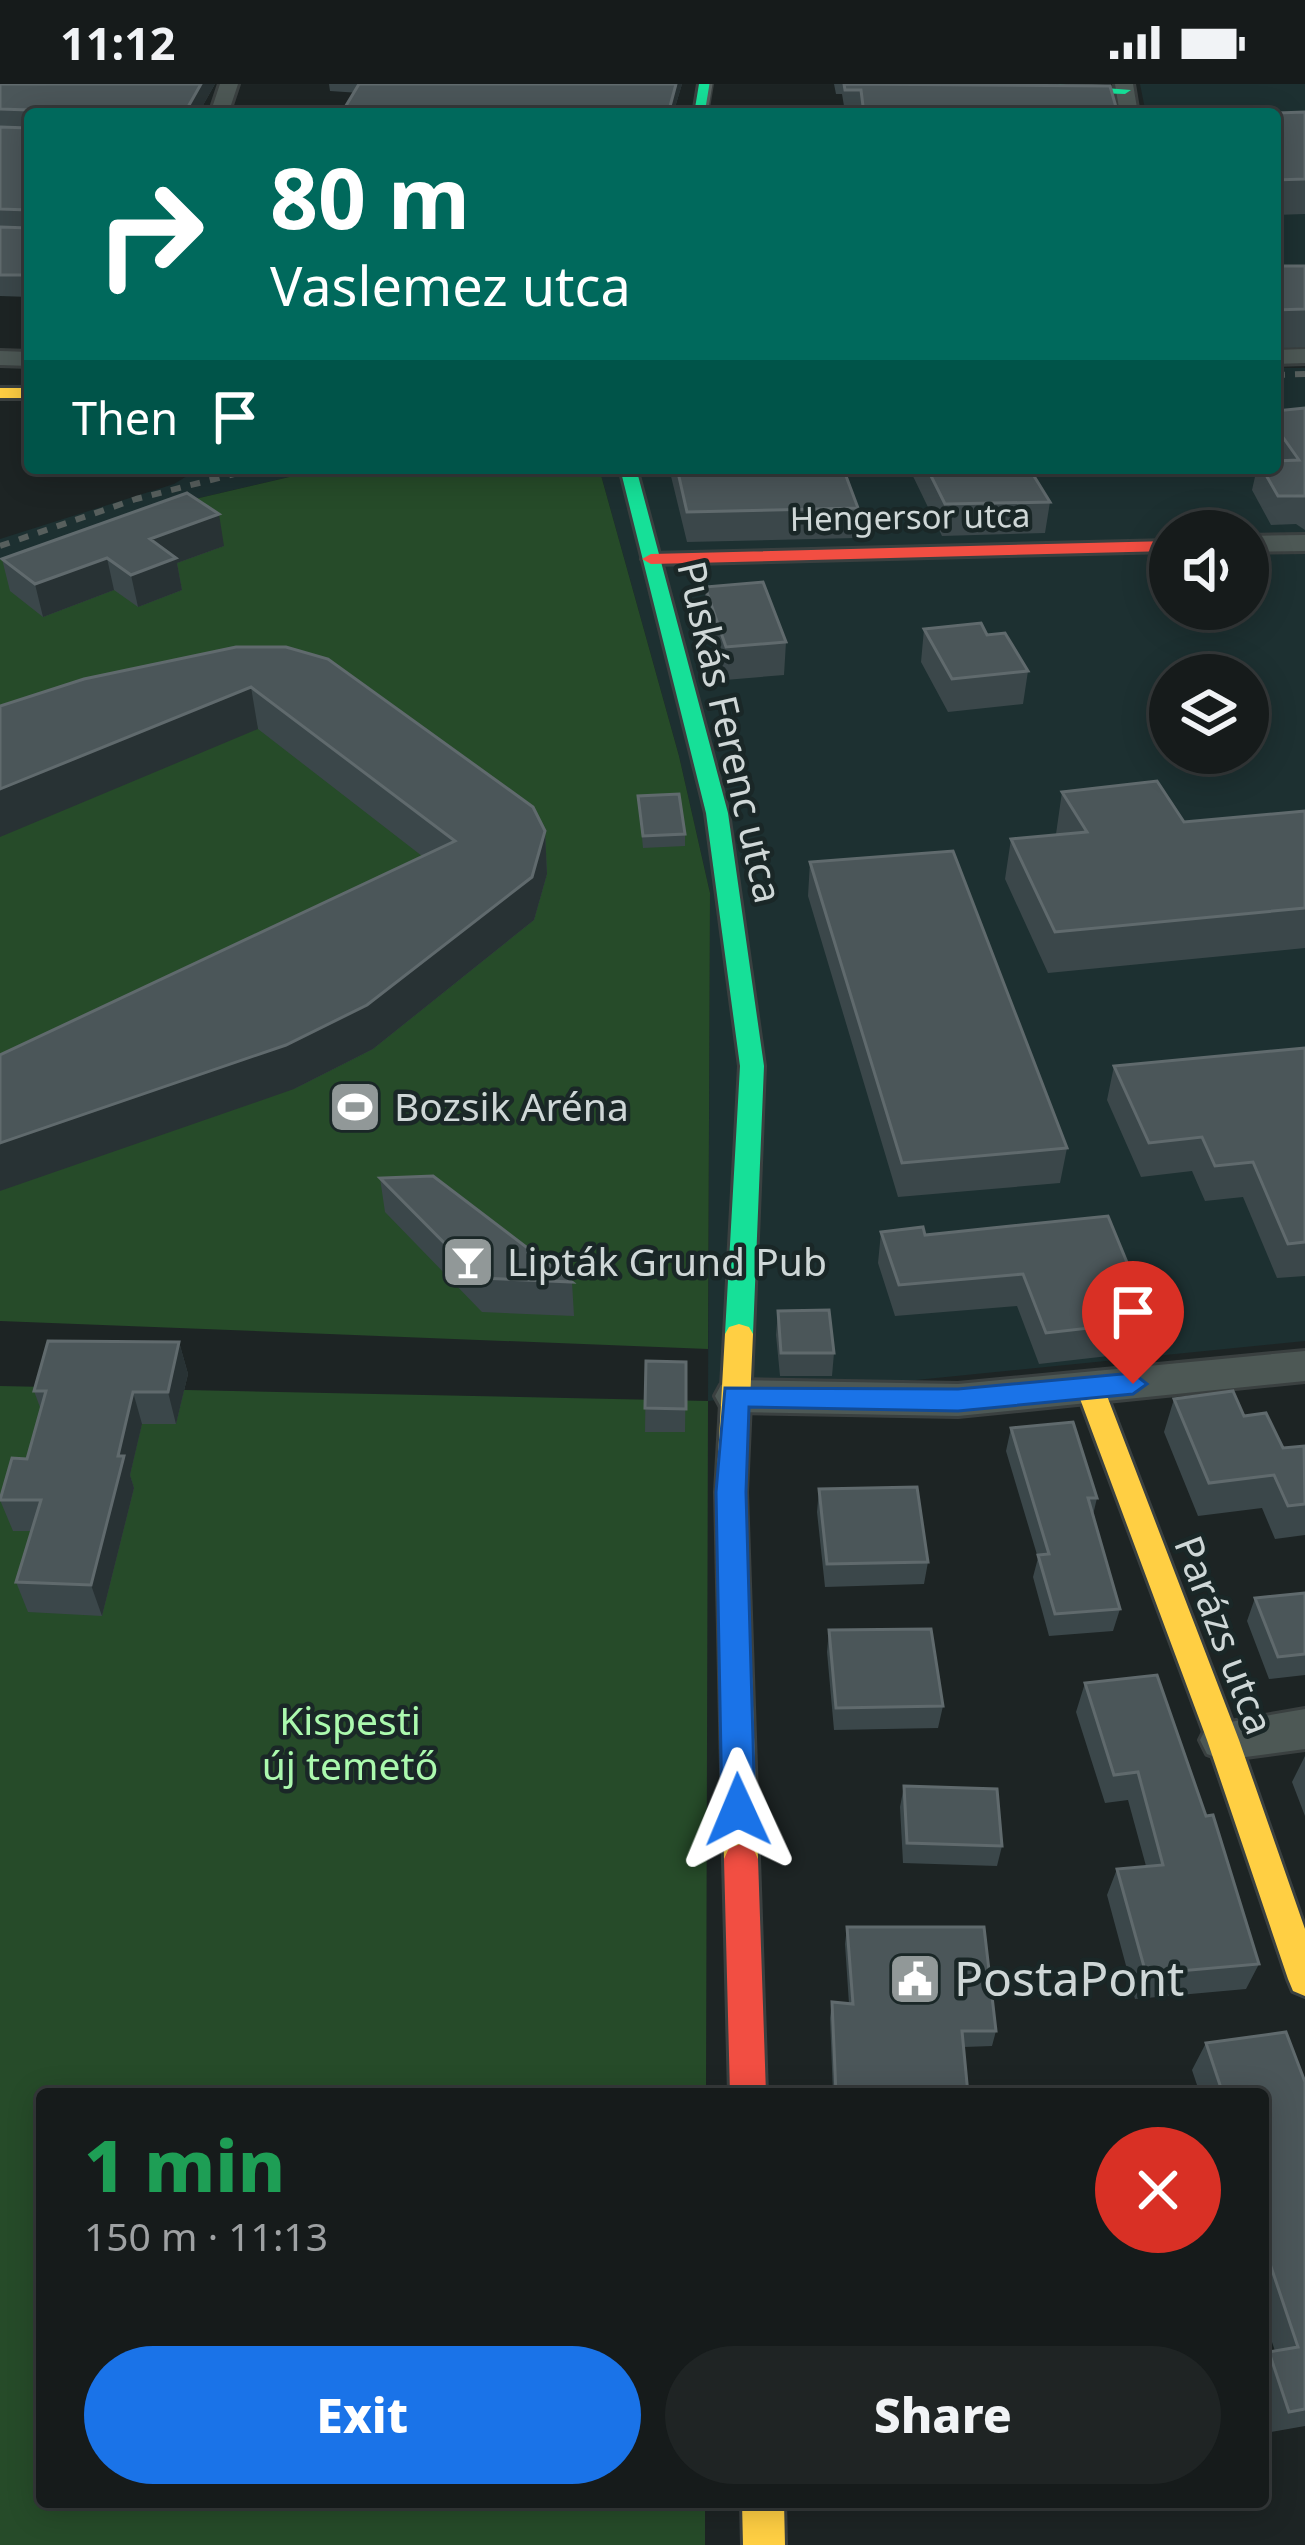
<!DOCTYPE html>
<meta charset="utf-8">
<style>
body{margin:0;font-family:"Noto Sans",sans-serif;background:#1f2424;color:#f1f3f6;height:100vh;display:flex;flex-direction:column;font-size:45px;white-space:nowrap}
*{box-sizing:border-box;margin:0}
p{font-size:39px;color:#9ea1a3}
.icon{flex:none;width:66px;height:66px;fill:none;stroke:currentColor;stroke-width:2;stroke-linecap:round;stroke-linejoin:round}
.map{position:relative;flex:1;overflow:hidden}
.panel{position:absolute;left:36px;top:2004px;width:1233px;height:420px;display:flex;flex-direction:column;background:#161b1b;border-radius:12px;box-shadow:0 6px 30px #0003,0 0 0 3px #35393a}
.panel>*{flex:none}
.top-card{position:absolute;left:24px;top:24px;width:1257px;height:366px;border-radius:12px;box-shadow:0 6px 30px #0003,0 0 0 3px #35393a;background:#00695c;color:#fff;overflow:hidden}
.tools{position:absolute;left:1149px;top:426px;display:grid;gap:24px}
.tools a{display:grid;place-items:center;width:120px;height:120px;border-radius:50%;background:#161b1b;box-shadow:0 6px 30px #0003,0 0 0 3px #35393a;font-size:60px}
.pin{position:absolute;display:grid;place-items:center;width:102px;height:102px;color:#fff;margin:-123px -51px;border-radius:50% 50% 50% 0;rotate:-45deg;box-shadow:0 0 12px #0007}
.pin .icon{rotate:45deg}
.me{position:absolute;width:132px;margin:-66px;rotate:359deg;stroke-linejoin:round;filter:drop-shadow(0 0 9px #0008)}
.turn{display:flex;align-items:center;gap:42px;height:252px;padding:0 48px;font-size:54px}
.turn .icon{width:156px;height:156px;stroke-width:2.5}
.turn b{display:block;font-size:84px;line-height:102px}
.then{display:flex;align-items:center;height:114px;padding:0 48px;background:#0003;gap:24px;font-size:45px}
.round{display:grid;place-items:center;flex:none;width:126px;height:126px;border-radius:63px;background:#1f2424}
.head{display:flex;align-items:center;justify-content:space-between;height:204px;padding:0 48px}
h1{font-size:72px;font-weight:800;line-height:90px;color:#1e9e55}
.button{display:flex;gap:24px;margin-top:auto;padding:24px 48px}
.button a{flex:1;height:138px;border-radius:72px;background:#1a73e8;color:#fff;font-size:48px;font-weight:800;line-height:138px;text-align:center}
.button a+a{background:#1f2424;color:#f1f3f6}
.status{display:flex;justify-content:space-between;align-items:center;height:84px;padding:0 60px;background:#161b1b;direction:ltr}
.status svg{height:33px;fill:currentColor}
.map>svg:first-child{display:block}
</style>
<div class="status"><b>11:12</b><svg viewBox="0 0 49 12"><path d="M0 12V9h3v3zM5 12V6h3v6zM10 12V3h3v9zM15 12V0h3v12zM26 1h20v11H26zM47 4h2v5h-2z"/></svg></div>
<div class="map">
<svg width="1305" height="2461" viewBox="0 0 1305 2461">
<rect width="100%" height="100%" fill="#1d2424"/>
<path fill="#1d3031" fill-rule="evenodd" d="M1140,0H1305V263L1275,264V30H1146Z
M1275,284H1305V1257L708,1317L710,809L679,672L599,384H1275ZM1170,447H1248V525H1170ZM1170,591H1248V669H1170Z
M200,384H328L148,426L0,476V455L174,400Z"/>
<path fill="#264b29" d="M328,384H599L679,672L710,809L708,1265L0,1237V476L148,426Z
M0,1302L708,1317L706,2010H42V2418H705V2461H0Z"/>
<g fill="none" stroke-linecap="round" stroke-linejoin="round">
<g stroke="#3a4040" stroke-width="6">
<path id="street" d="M220,0H238L228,30H210Z
M1115,0H1133L1138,30H1120Z
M1305,265V279L1275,280V266Z
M0,267L30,268V282L0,281Z
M1305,451V467L1248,468V452Z
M1305,1267V1297L958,1332L735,1328L721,1323L715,1312L721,1301L735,1296L958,1300Z
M1305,1625V1665L1223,1676L1207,1670L1200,1656L1207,1642Z"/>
</g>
<g stroke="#3a4040" stroke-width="6">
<path id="fast" d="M699,0H711L706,30H694Z
M930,0H1053L1131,6L1125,10L936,4Z
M620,384H636L728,729L764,982L753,1250L749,1257H729L725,1250L740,982L706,729Z"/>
</g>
<g stroke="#3a4040" stroke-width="6">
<path id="slow" d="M0,304H30V314H0Z
M739,1240L749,1243L753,1250L746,1408L758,1775L753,1786L741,1790L729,1786L724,1775L716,1408L725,1250L729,1243Z
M1090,1293L1100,1296L1104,1304L1239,1656L1305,1845V1912L1293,1907L1288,1895L1207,1656L1076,1304L1080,1296Z
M742,2418H784L785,2461H743Z"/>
</g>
<g stroke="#3a4040" stroke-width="6">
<path id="jam" d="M1170,457V467L651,480L642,475L651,470Z
M741,1760L753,1764L758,1775L766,2010H730L724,1775L729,1764Z"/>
</g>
<use href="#street" fill="#4d5855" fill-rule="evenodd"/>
<use href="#fast" fill="#16e098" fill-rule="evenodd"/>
<use href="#slow" fill="#ffcf43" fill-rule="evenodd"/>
<use href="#jam" fill="#f24e42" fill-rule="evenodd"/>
<path stroke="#575f5d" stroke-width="3" d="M706,30L711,0"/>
<path stroke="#575f5d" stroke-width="6" stroke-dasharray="10 10" stroke-linecap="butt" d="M1275,291L1305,290
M0,462L136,415L258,384"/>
</g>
<path fill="#3b474a" d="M0,0H215L198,30H30V213L0,212Z
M321,0H682L673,30L330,7L329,0Z
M834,0H1058L1118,30H861L860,22H844L842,10H836Z
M1305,28V130L1275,131V30Z
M1275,182H1305V263L1275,264Z
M1305,324V446L1296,440L1271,441L1252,406L1257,384H1275V327Z
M669,384H843L858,424L856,454L687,458Z
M909,384H1029L1050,418L1045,449L942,452Z
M224,462L177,479L182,506L138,523L114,506L43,533L10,507L2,475Z
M705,503L786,558L784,591L725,596L705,535Z
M924,545L987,551L1028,587L1023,620L948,628L921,578Z
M236,563L545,747L547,790L534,836L373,965L294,1005L422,772L258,645Z
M1062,708L1184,738L1305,727V864L1048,889L1005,795L1011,755L1056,750Z
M638,712L685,750V762L643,764Z
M810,778L1067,1064L1060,1099L898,1113L808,812Z
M1305,964V1192L1277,1194L1243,1113L1205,1117L1192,1087L1141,1093L1107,1016L1114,982Z
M380,1094L572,1198L574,1232L482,1228L385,1128Z
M881,1148L925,1151L1151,1237L1143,1268L1039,1280L1017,1222L895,1232L878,1179Z
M778,1227L834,1269L832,1292H780L776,1251Z
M179,1258L188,1290L176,1340H142L130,1391L134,1404L102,1532L28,1528L16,1498L31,1447H13L0,1416L27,1375L41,1326L34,1307Z
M646,1277L686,1278L685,1348H645Z
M1174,1315L1244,1332L1283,1364H1305V1451L1275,1455L1262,1424L1198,1432L1164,1348Z
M1011,1344L1097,1414L1093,1431L1120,1525L1113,1547L1049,1552L1033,1493L1038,1474L1006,1367Z
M819,1405L928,1478L924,1500L825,1503L817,1428Z
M1305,1509V1591L1269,1595L1247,1537L1255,1514Z
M829,1546L943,1622L938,1644L834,1646L827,1568Z
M1085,1599L1259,1880L1246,1905L1135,1915L1107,1811L1117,1785L1146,1782L1128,1716L1105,1719L1076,1628Z
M1305,1672V1732L1292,1698Z
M904,1702L1002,1762L997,1782L903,1779L900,1723Z
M847,1843L996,1947L992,1962L964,1963L968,2010H833L830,1934L832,1918L849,1920L845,1860Z
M1206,1959L1305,1998V2342L1271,2348L1263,2322V2276L1269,2268L1275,2267L1263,2231V2010H1200L1192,1986Z"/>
<path fill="#283234" d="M201,0H215L198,30H184Z
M676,0H682L673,30H668Z
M219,430L224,462L177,479L182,506L138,523L131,491L150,455Z
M107,474L114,506L43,533L35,500Z
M251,603L258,645L0,753V705Z
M545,747L547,790L534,836L373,965L294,1005L0,1107V1059Z
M179,1258L188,1290L176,1340L168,1308Z
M133,1308L142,1340L130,1391L134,1404L102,1532L91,1501Z"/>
<path fill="#4b5659" stroke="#606a6d" stroke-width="3" d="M0,0H201L184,30H30V191H0V143L29,144V126L0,125V43L29,44V26L0,25Z
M359,0H676L668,30H341Z
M844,0L1110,2L1118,30H864L861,6H845Z
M1305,28V95L1275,96V30H1254Z
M1275,182H1305V225L1275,226Z
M1305,324V412H1278L1262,384H1275V377L1299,376L1275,342V327Z
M677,384H843L858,424L687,428Z
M927,384H1029L1050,418L945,420Z
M187,409L219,430L150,455L176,474L131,491L107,474L35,500L2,475Z
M763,498L786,558L726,563L705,503Z
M981,539L987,551L1005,549L1028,587L952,595L924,545Z
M236,563H286L328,575L533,723L545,747L532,793L367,921L286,961L0,1059V971L455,757L251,603L0,705V622L84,595Z
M1157,697L1184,738L1305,727V824L1055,848L1011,755L1087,748L1062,708Z
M679,710L685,750L643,752L638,712Z
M953,767L1067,1064L902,1079L810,778Z
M1305,964V1158L1288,1160L1253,1078L1215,1082L1202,1053L1149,1059L1114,982Z
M433,1092L572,1198L479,1194L380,1094Z
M1108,1132L1151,1237L1046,1249L1023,1190L899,1201L881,1148L923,1143L925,1151Z
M829,1226L834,1269H781L778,1227Z
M48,1257L179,1258L168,1308H133L118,1372H124L91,1501L16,1498L41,1416H0L12,1374L27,1375L46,1307H34Z
M646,1277L686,1278V1325L645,1324Z
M1233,1307L1244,1332L1266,1329L1283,1364L1304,1362L1305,1420L1288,1422L1274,1391L1209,1399L1174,1315Z
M1073,1338L1097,1414H1088L1120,1525L1055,1530L1038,1471L1049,1470L1011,1344Z
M917,1403L928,1478L827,1480L819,1405Z
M1305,1509V1570L1278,1573L1255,1514Z
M931,1545L943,1622L836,1624L829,1546Z
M1157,1591L1206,1732L1213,1731L1259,1880L1146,1890L1117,1785L1163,1781L1138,1688L1114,1691L1085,1599Z
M904,1702L997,1705L1002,1762L907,1759Z
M847,1843H984L996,1947H962L968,2010H836L832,1918L853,1920Z
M1286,1948L1305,1998V2325L1289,2328L1269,2268L1298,2263L1263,2159V2010H1223L1206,1959Z"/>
<path fill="#1a73e8" stroke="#114b97" stroke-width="3" d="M1133,1289L1147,1300L1133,1310L958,1327L749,1323L746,1408L755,1726L750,1737L738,1742L727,1737L722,1726L716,1408L725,1304L958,1305Z"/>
<defs>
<g id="stadium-square" transform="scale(2.7)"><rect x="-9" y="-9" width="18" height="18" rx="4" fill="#919898" stroke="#1a2727"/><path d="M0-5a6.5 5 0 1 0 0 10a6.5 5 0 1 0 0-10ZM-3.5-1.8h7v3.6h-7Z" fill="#fff"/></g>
<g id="bar-square" transform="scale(2.7)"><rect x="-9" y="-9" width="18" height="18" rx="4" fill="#919898" stroke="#1a2727"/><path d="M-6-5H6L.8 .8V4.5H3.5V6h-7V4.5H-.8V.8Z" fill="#fff"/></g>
<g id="civic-square" transform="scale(2.7)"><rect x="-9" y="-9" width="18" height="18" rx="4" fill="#919898" stroke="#1a2727"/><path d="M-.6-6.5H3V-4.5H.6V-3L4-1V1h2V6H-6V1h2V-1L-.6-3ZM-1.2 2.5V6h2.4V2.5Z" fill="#fff"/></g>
</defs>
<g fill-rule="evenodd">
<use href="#stadium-square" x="355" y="1023"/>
<use href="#bar-square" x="468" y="1178"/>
<use href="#civic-square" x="915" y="1895"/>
</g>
<g text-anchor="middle" stroke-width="9" stroke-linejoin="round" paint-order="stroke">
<g font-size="33" fill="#cfd7d7" stroke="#1a2727">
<text transform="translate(910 433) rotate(-1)" y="12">Hengersor utca</text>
</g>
<g font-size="39" fill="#cfd7d7" stroke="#1a2727">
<text transform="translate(730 648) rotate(77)" y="14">Puskás Ferenc utca</text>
<text transform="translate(1224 1551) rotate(69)" y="14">Parázs utca</text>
</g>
<g font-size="39" fill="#cfd7d7" stroke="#1a2727" text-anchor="start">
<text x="394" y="1037">Bozsik Aréna</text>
<text x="507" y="1192">Lipták Grund Pub</text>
</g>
<g font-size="39" fill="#abf9ae" stroke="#1a2727">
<text x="350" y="1651">Kispesti<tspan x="350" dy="45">új temető</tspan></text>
</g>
<g font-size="48" fill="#cfd7d7" stroke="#1a2727" text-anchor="start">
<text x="954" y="1912">PostaPont</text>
</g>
</g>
</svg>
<div class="tools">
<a><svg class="icon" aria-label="sound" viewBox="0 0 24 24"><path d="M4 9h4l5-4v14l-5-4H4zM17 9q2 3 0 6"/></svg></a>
<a><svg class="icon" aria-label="layers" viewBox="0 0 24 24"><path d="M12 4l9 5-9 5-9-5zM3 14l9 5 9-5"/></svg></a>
</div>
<div class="pin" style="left:1133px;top:1300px;background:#d93025"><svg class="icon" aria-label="arrive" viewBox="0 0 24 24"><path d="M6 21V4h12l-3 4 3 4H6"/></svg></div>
<svg class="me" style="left:738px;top:1726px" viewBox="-20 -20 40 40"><path d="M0-17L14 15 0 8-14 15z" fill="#1a73e8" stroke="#fff" stroke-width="4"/></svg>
<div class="top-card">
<div class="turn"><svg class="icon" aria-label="right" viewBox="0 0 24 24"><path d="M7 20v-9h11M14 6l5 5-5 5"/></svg><div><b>80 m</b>Vaslemez utca</div></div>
<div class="then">Then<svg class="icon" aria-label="arrive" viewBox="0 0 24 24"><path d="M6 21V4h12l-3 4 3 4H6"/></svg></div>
</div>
<section class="panel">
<div class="head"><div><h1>1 min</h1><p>150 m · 11:13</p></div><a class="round" style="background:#d93025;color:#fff"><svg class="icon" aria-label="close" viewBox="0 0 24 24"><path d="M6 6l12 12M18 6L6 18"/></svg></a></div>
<div class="button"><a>Exit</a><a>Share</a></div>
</section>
</div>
